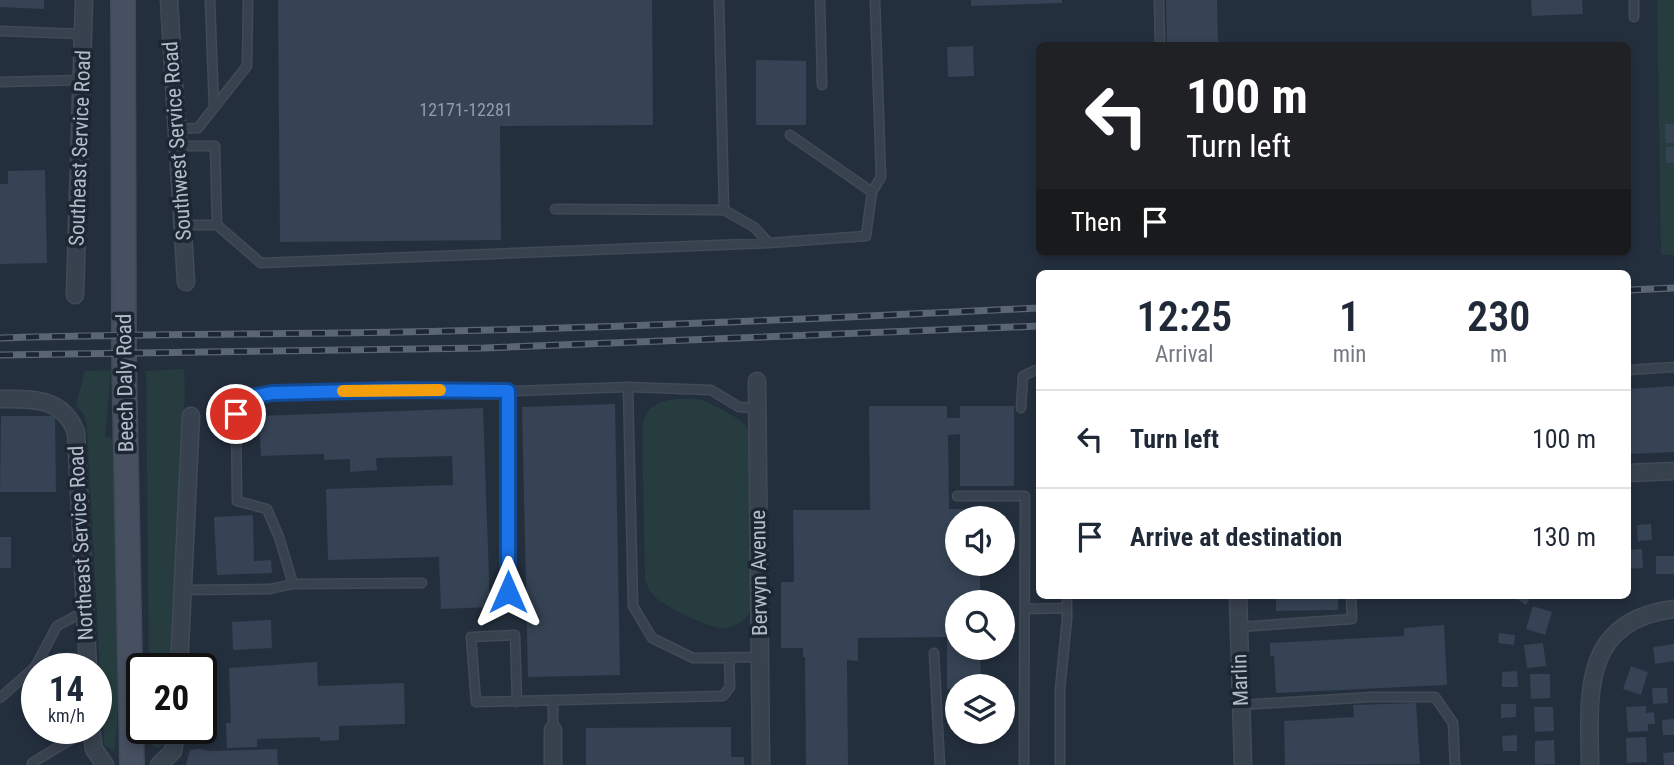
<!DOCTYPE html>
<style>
body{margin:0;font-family:"Roboto Condensed",sans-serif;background:#f6f6f7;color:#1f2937;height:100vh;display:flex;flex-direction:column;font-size:26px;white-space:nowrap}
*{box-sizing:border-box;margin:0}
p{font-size:23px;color:#747a83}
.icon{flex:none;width:38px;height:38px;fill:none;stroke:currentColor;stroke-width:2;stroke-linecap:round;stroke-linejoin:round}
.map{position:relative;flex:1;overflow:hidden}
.drawer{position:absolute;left:1036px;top:270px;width:595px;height:329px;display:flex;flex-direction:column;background:#fff;border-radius:10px;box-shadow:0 4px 10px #0003}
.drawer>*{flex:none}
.top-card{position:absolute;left:1036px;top:42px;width:595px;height:214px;border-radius:10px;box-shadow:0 4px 10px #0003;background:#202124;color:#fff;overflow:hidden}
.fabs{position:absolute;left:945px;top:506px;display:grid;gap:14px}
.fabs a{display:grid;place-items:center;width:70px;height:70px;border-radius:50%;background:#fff;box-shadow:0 4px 10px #0003;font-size:35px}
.speed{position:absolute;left:21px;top:653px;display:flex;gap:14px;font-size:35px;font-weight:700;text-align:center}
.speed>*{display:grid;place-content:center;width:91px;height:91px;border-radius:50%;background:#fff;box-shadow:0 4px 10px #0003;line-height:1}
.speed small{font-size:18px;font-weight:400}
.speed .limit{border:4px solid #111;border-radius:10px;background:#fff;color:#111}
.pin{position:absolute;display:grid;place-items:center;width:60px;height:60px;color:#fff;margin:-30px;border:4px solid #fff;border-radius:50%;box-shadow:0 2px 7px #0007}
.me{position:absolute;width:77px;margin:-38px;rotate:0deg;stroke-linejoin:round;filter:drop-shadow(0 0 5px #0008)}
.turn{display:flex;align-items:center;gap:24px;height:147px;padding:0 35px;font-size:32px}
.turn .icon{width:91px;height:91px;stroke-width:2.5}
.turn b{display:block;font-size:49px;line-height:60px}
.then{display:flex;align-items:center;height:66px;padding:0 35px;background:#0003;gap:14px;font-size:26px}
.eta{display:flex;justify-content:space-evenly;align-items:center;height:119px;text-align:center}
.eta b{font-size:42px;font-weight:600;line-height:49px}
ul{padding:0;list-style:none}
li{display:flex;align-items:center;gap:21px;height:98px;padding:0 35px;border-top:2px solid #e0e1e3}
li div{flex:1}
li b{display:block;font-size:26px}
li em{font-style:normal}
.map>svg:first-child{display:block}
</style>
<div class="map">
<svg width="1674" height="765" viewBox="0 0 1674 765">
<rect width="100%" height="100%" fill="#242f3e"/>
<path fill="#263c3f" d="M1657,0H1674V255H1661Z
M184,369L185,390L171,668H149L146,371Z
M111,370L105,437L116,439L118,690L117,725L114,751L104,745L87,429L85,416L76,405L85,371Z
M703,400C719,409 741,417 751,431L753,608C747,619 736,628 722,628C710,629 665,606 656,598C650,592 647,587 645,578L642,428C646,397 677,397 703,400Z
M149,728H168C167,737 168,744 159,748L151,745Z"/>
<path fill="#364354" d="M0,0H44V9L0,7Z
M278,0H652L653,125L500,126L501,240L280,242Z
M971,0H1062V3L971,6Z
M1166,0H1217L1218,46H1167Z
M1531,0H1582L1583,14L1532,16Z
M973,46L974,76L948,77L947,47Z
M756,60L806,61V125H756Z
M1665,124H1674V143H1666Z
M1666,147H1674V163H1666Z
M45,170L47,263L0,264V184H8V171Z
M1674,386V452L1628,454V389Z
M615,404L620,675L528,677L522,407Z
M869,406H947V418H960V406H1014V486H960V434L948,435L949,509H980V518H957V564H980V602H957V648H980L981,686H957V689H947V637L858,638V661L847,660L848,765H806L805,657H803V648H781V582H794L793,510H870Z
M483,408L490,607L441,609L439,557L328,560L326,489L453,485L452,456L376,458L377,470L350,472V459L324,460V454L261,456L259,416Z
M1,416H55L56,492H0Z
M253,515L254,561L271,560L272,573L217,575L214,517Z
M1651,524L1652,540L1638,541L1637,525Z
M0,537H11V568H0Z
M1642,549L1643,568L1628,569V550Z
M1656,556H1674V574H1656Z
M1276,595H1338V610L1276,611Z
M1511,595H1532L1526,605Z
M1533,606L1552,612L1545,635L1526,629Z
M271,620L272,648L233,650L232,622Z
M1444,625L1447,685L1276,693L1274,656H1270V643L1404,636V628Z
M1499,633L1515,635L1514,645L1498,643Z
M1543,643L1546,666L1527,668L1524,645Z
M1674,644V661L1655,664L1653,647Z
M317,662L318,686L404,683L405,724L339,726V740L320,741V737L257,739V747L227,748L226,723H231L229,668Z
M1631,666L1648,672L1641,695L1623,689Z
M1517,671L1518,687H1502V672Z
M1530,674H1550V698L1531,699Z
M1652,688H1667L1668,703L1653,704Z
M1416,703L1420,764L1285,765L1284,721L1354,717L1353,705Z
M1501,704H1516V717L1501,718Z
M1646,706V713L1654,712L1655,724H1648V731L1628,732L1626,707Z
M1534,707H1553L1554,731L1535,732Z
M1674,719V735H1663L1662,720Z
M731,727V757H744V765H586V728Z
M1517,735V751H1503L1502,736Z
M1646,737L1647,762L1627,763L1626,738Z
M1554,740L1555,764L1535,765V741Z
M199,749L211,751L277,749L278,765H186L190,750Z
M1674,752V765H1664L1663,753Z"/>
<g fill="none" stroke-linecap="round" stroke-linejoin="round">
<g stroke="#414a57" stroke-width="11">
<path id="lane" d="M210,0L214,108
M719,0L724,210
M820,0L822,85
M1159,0L1160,46
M1634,17V0
M0,31L83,34
M0,82L82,80
M176,129L198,128L247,66L248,0
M790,135L872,192
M178,146H215L217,225
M555,209L724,210L754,227L769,243
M182,225H217L261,263L769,243L866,236L872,192L881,177L875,0
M1628,370L1674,367
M508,391V592
M757,408L739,407L711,390L628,387L633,606L652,638L693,658L760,657
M1021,408L1023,376L1040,368
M957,496H1025L1024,765
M422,583L293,584L279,537L267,509L237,501L236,414L251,397L272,393L399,390L515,391L628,387
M183,590L270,589L293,584
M1025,609L1067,608
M1239,627L1352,619L1351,595
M934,653L940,765
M0,698L35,667L57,626L85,611
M553,701V730
M517,702L515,635L471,637L476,702L723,696L730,687L729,657
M1241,705L1371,697H1435L1453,723L1455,765
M32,765V763L90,728
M1060,765V689L1067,619V595"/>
</g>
<g stroke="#414a57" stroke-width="19">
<path id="street" d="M169,0L186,282
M75,295L84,0
M757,381L761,765
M0,399C33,399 62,397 76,432L88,668
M1628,473L1674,471
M1238,595L1243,765
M179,668L191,416
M91,728L94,749L105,765
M553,730V765
M159,765L173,751L177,728
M1590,765C1589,693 1581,621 1674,609"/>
</g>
<g stroke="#414a57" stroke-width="26">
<path id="secondary" d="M123,0L124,358L132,765"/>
</g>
<use href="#lane" stroke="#38414e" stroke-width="8"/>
<use href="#street" stroke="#38414e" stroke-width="16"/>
<use href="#secondary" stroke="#465061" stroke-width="23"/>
<g stroke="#5a6575" stroke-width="7">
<path id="rail" d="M1628,290L1674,288
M0,338C150,333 299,335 449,331C646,327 843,317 1040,308
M0,355L484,348L1040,326"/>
</g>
<use href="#rail" stroke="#1d2633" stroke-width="4.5" stroke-dasharray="13" stroke-linecap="butt"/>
</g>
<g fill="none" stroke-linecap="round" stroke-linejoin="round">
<g stroke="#114b97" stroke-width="18">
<path id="route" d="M236,414L251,397L272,393L399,390L508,391V592"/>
</g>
<use href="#route" stroke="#1a73e8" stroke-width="12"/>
<path stroke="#f59e0b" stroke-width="12" d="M343,391L440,390"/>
</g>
<g text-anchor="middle" stroke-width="7" stroke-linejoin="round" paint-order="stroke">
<g font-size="18" fill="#929caa">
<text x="466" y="116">12171-12281</text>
</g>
<g font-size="21" fill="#b4bcc9" stroke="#1d2633">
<text transform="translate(177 141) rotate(-94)" y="7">Southwest Service Road</text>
<text transform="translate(80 148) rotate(-88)" y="7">Southeast Service Road</text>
<text transform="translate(125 383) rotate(-91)" y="7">Beech Daly Road</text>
<text transform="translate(81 543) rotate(-93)" y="7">Northeast Service Road</text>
<text transform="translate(759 573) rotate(-91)" y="7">Berwyn Avenue</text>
<text transform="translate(1240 680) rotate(-92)" y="7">Marlin</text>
</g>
</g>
</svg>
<div class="fabs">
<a><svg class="icon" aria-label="sound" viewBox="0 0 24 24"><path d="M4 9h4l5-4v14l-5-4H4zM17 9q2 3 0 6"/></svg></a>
<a><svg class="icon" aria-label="search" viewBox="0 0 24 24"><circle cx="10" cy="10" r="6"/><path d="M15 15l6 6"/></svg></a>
<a><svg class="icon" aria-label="layers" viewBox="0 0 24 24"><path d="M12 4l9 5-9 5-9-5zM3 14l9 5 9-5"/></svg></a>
</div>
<div class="speed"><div>14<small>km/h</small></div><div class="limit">20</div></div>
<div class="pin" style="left:236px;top:414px;background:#d93025"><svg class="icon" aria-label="arrive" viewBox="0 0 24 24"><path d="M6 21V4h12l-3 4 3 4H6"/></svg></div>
<svg class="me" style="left:508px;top:592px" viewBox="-20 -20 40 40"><path d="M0-17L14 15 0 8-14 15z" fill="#1a73e8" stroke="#fff" stroke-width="4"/></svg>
<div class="top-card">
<div class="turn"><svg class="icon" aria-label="left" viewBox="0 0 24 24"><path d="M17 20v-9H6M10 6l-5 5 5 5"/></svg><div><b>100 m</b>Turn left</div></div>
<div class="then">Then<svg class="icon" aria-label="arrive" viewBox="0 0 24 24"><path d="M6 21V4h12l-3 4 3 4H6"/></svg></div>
</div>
<section class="drawer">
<div class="eta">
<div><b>12:25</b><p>Arrival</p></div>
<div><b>1</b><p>min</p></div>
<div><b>230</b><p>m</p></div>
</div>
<ul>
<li><svg class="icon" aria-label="left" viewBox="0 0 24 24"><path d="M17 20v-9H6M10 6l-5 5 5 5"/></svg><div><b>Turn left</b></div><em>100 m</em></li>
<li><svg class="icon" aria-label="arrive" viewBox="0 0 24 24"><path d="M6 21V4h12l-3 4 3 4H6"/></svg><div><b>Arrive at destination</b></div><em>130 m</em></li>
</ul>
</section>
</div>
